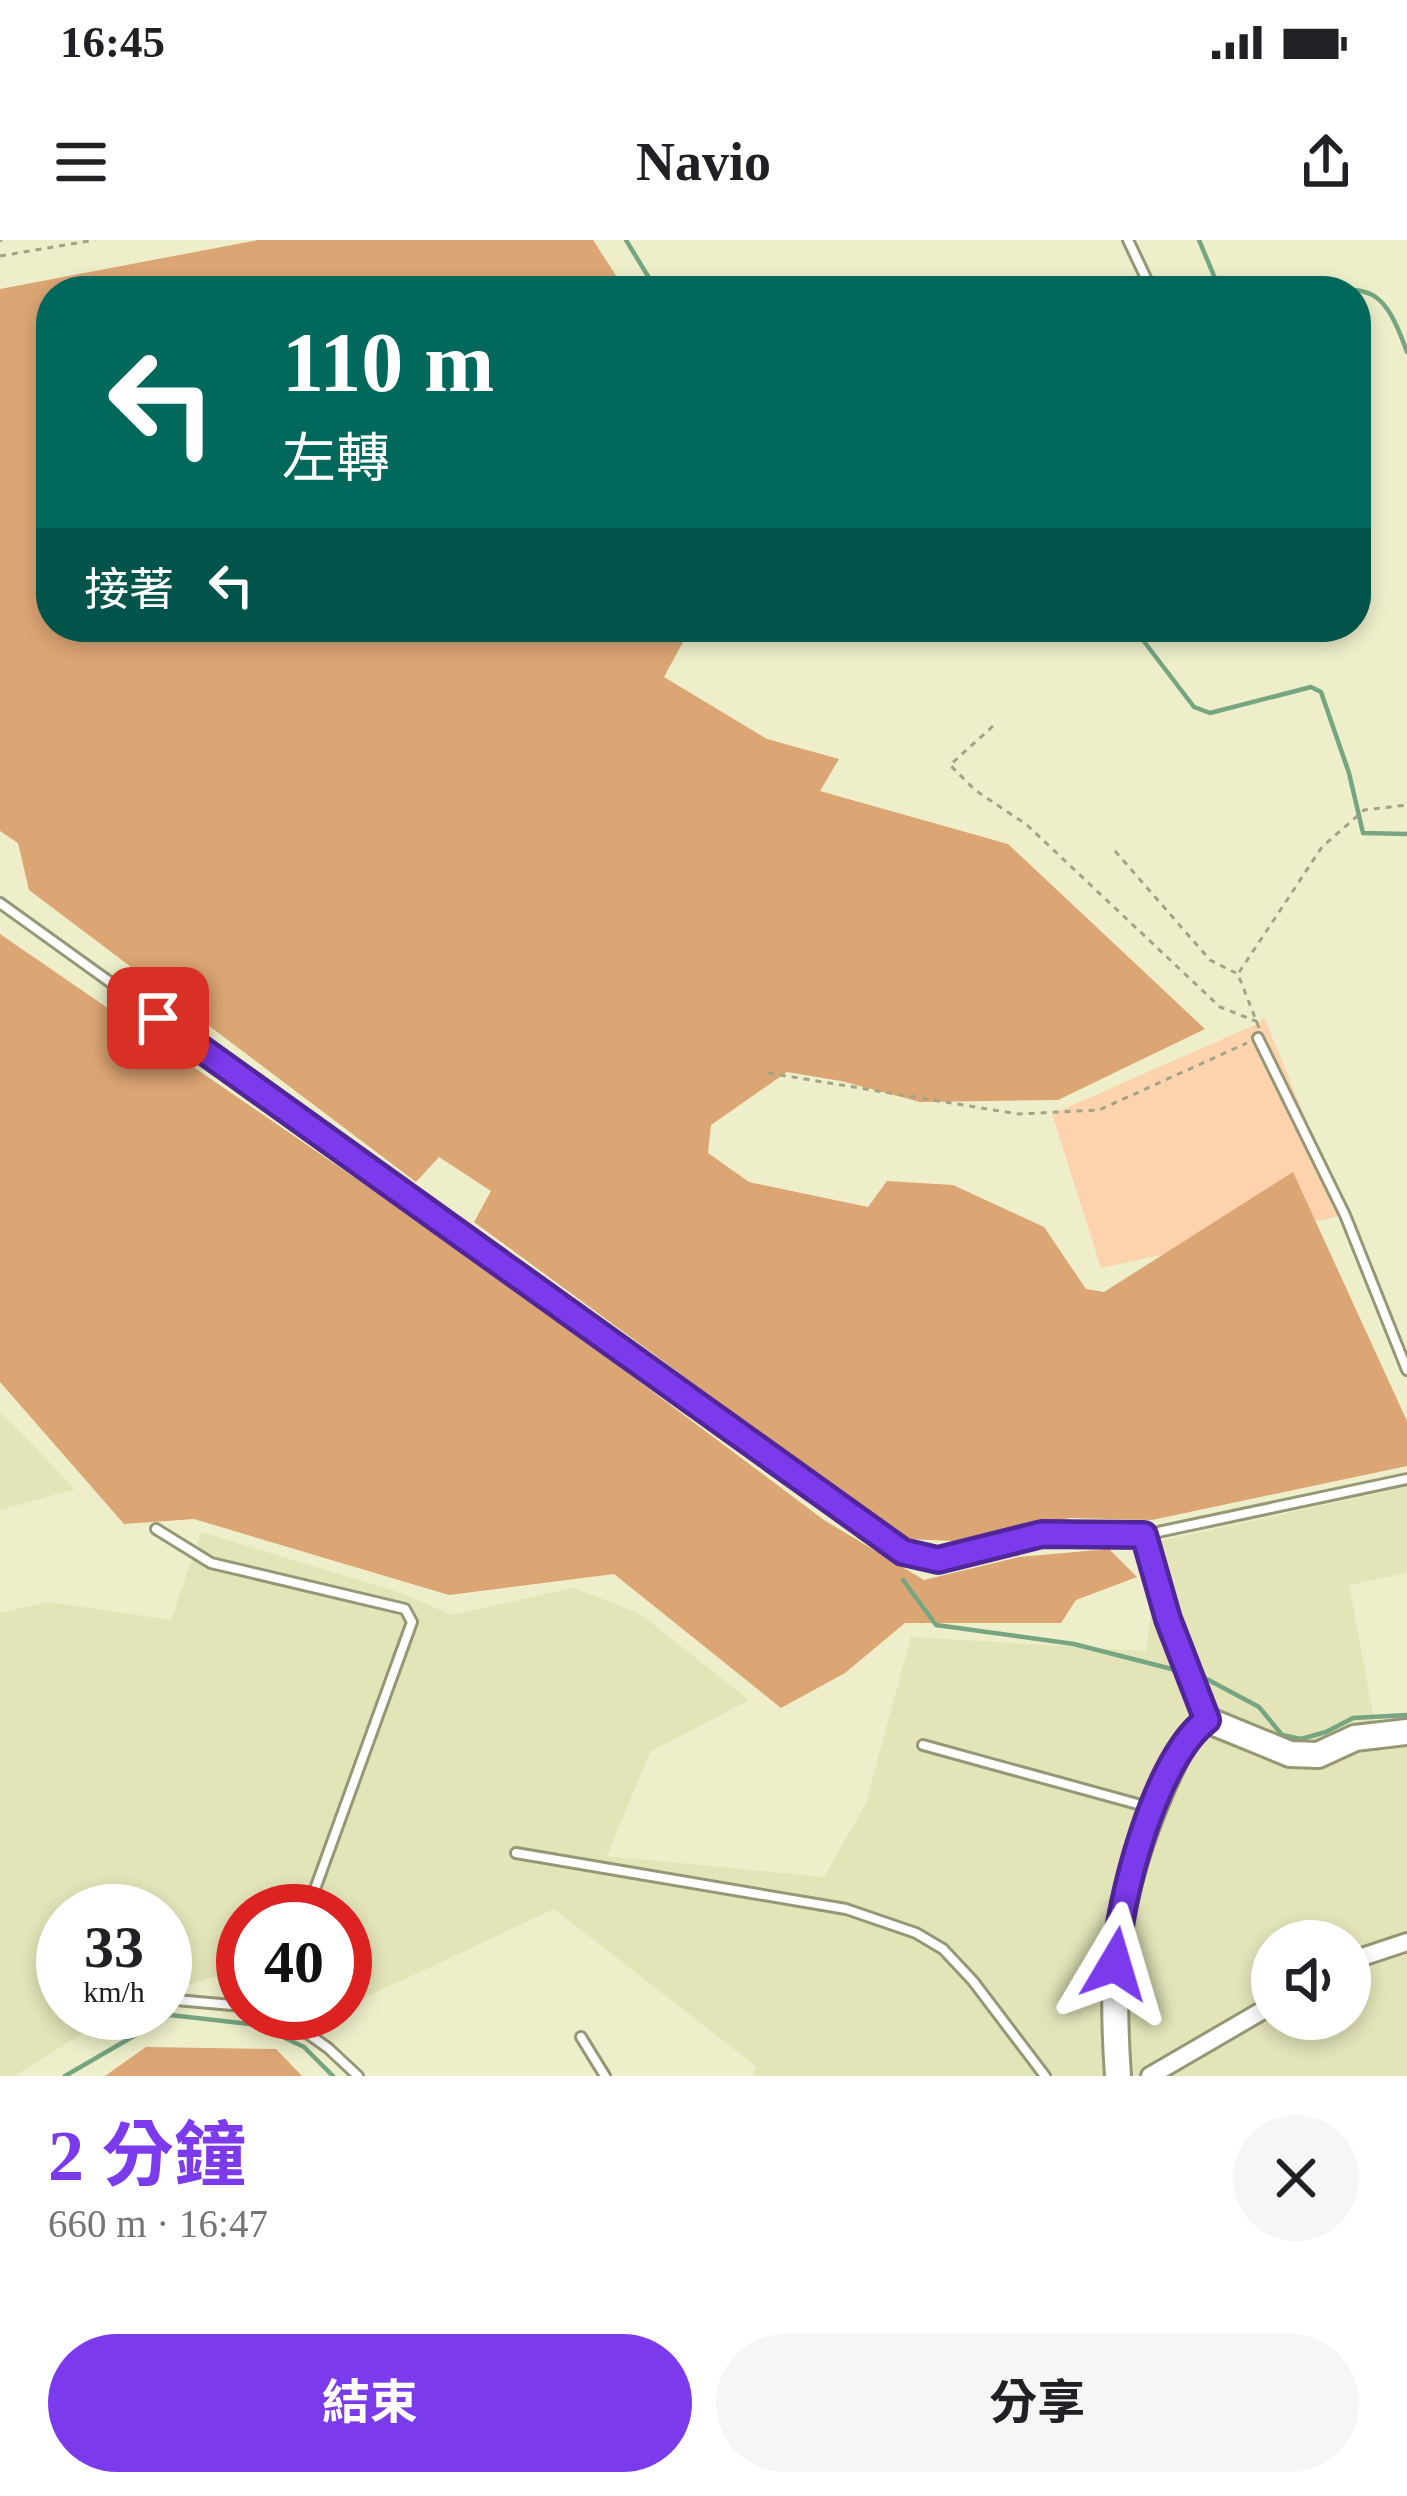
<!DOCTYPE html>
<html lang="zh-TW">
<meta charset="utf-8">
<style>
body{margin:0;font-family:"Times New Roman","Noto Sans TC",serif;background:#f6f6f6;color:#202124;height:100vh;display:flex;flex-direction:column;font-size:45px;white-space:nowrap}
*{box-sizing:border-box;margin:0}
p{font-size:39px;color:#757577}
.icon{flex:none;width:66px;height:66px;fill:none;stroke:currentColor;stroke-width:2;stroke-linecap:round;stroke-linejoin:round}
.map{position:relative;height:1836px;overflow:hidden}
.sheet{display:flex;flex-direction:column;background:#fff;flex:1}
.sheet>*{flex:none}
.guide{position:absolute;left:36px;top:36px;width:1335px;height:366px;border-radius:48px;box-shadow:0 6px 18px #0003;background:#00695c;color:#fff;overflow:hidden}
.controls{position:absolute;left:1251px;top:1680px;display:grid;gap:24px}
.controls a{display:grid;place-items:center;width:120px;height:120px;border-radius:50%;background:#fff;box-shadow:0 6px 18px #0003;font-size:60px}
.speed{position:absolute;left:36px;top:1644px;display:flex;gap:24px;font-size:60px;font-weight:700;text-align:center}
.speed>*{display:grid;place-content:center;width:156px;height:156px;border-radius:50%;background:#fff;box-shadow:0 6px 18px #0003;line-height:1}
.speed small{font-size:30px;font-weight:400}
.speed .limit{border:18px solid #d22;background:#fff;color:#111}
.pin{position:absolute;display:grid;place-items:center;width:102px;height:102px;color:#fff;margin:-51px;border-radius:24px;box-shadow:0 6px 18px #0006}
.me{position:absolute;width:132px;margin:-66px;rotate:7deg;stroke-linejoin:round;filter:drop-shadow(0 0 9px #0008)}
.turn{display:flex;align-items:center;gap:42px;height:252px;padding:0 48px;font-size:54px}
.turn .icon{width:156px;height:156px;stroke-width:2.5}
.turn b{display:block;font-size:84px;line-height:102px}
.then{display:flex;align-items:center;height:114px;padding:0 48px;background:#0003;gap:24px;font-size:45px}
.round{display:grid;place-items:center;flex:none;width:126px;height:126px;border-radius:63px;background:#f6f6f6}
.headline{display:flex;align-items:center;justify-content:space-between;height:204px;padding:0 48px}
h1{font-size:72px;font-weight:700;line-height:90px;color:#7c3aed}
.button{display:flex;gap:24px;margin-top:auto;padding:24px 48px}
.button a{flex:1;height:138px;border-radius:72px;background:#7c3aed;color:#fff;font-size:48px;font-weight:700;line-height:138px;text-align:center}
.button a+a{background:#f6f6f6;color:#202124}
.status{display:flex;justify-content:space-between;align-items:center;height:84px;padding:0 60px;background:#fff;direction:ltr}
.status svg{height:33px;fill:currentColor}
header{display:flex;justify-content:space-between;align-items:center;height:156px;padding:0 48px;background:#fff;font-size:54px;font-weight:700}
.map>svg:first-child{display:block}
</style>
<div class="status"><b>16:45</b><svg viewBox="0 0 49 12"><path d="M0 12V9h3v3zM5 12V6h3v6zM10 12V3h3v9zM15 12V0h3v12zM26 1h20v11H26zM47 4h2v5h-2z"/></svg></div>
<header><svg class="icon" aria-label="menu" viewBox="0 0 24 24"><path d="M4 6h16M4 12h16M4 18h16"/></svg>Navio<svg class="icon" aria-label="share" viewBox="0 0 24 24"><path d="M12 15V3M7 8l5-5 5 5M5 13v7h14v-7"/></svg></header>
<div class="map">
<svg width="1407" height="1836" viewBox="0 0 1407 1836">
<rect width="100%" height="100%" fill="#eeefca"/>
<path fill="#e3e4b8" fill-rule="evenodd" d="M0,1173L18,1190L75,1249L0,1270Z
M1407,1247V1333L1349,1345L1380,1511L1407,1507V1836H752L757,1827L554,1669L345,1767V1671H243V1736L229,1732L165,1752V1671H63V1773H115L14,1836H0V1373L48,1362L171,1380L201,1292L398,1352L452,1375L573,1348L639,1373L749,1460L650,1512L607,1616L824,1637L866,1563L911,1397L1146,1411L1160,1301ZM1272,1701H1350V1779H1272Z"/>
<path fill="#fdd3ae" d="M1264,777L1345,975L1101,1028L1052,874L1259,783Z"/>
<path fill="#dca574" d="M258,0H593L626,51H51V387H691L664,437L767,499L839,519L820,551L1008,604L1205,789L1058,860L920,862L841,841L787,832L711,885L708,913L749,942L868,967L887,941L953,945L1044,987L1086,1049L1104,1052L1293,932L1407,1181V1226L1152,1280L1070,1278L953,1301L905,1299L474,982L491,951L439,917L416,942L29,650L18,603L0,591V49Z
M0,694L502,1039L824,1280L924,1340L1019,1317L1109,1309L1137,1337L1076,1360L1061,1383H905L845,1433L781,1468L614,1334L449,1355L194,1279L124,1284L0,1142Z
M146,1807L276,1809L302,1836H105Z"/>
<g fill="none" stroke-linecap="round" stroke-linejoin="round">
<path stroke="#76a582" stroke-width="4.5" d="M626,0L657,51
M1199,0L1217,43L1230,51
M1293,51C1366,50 1380,36 1407,112
M1133,387L1194,467L1210,473L1311,447L1321,452L1349,533L1363,593L1407,594
M903,1340L936,1385L1074,1404L1203,1437L1259,1467L1282,1495L1301,1499L1326,1492L1353,1478L1407,1475
M65,1836L170,1775L258,1785L304,1807L333,1836"/>
<g stroke="#969775" stroke-width="14">
<path id="lane" d="M1128,0L1146,38L1141,51
M0,663L903,1312L938,1320L1042,1294L1144,1295L1407,1239
M1258,798L1345,975L1407,1130
M156,1289L211,1323L405,1369L412,1382L307,1671
M1144,1295L1168,1379L1205,1475
M923,1505L1152,1568
M516,1613L846,1669L916,1693L943,1709L973,1741L1045,1836
M165,1759L243,1766
M279,1773L328,1808L358,1836
M581,1797L605,1836"/>
</g>
<g stroke="#969775" stroke-width="22">
<path id="street" d="M1350,1721L1407,1702
M1150,1836L1272,1765"/>
</g>
<g stroke="#969775" stroke-width="30">
<path id="secondary" d="M1118,1836C1110,1723 1116,1654 1162,1548C1174,1521 1183,1498 1207,1480L1290,1514L1318,1515L1355,1498L1407,1492"/>
</g>
<path stroke="#a3a387" stroke-width="3" stroke-dasharray="6 6" stroke-linecap="butt" d="M0,1L2,0
M0,16L95,0
M993,486L950,525L975,550L1027,585L1220,767L1258,782
M1115,611L1210,720L1236,733
M1259,788L1238,734L1322,607L1364,570L1407,565
M768,833L1018,874L1099,870L1247,803"/>
<use href="#lane" stroke="#fff" stroke-width="8"/>
<use href="#street" stroke="#fff" stroke-width="16"/>
<use href="#secondary" stroke="#fff" stroke-width="24"/>
</g>
<g fill="none" stroke-linecap="round" stroke-linejoin="round">
<g stroke="#51269a" stroke-width="30">
<path id="route" d="M158,778L903,1312L938,1320L1042,1294L1144,1295L1168,1379L1207,1480C1155,1519 1119,1660 1115,1724"/>
</g>
<use href="#route" stroke="#7c3aed" stroke-width="21"/>
</g>
</svg>
<div class="controls">
<a><svg class="icon" aria-label="sound" viewBox="0 0 24 24"><path d="M4 9h4l5-4v14l-5-4H4zM17 9q2 3 0 6"/></svg></a>
</div>
<div class="speed"><div>33<small>km/h</small></div><div class="limit">40</div></div>
<div class="pin" style="left:158px;top:778px;background:#d93025"><svg class="icon" aria-label="arrive" viewBox="0 0 24 24"><path d="M6 21V4h12l-3 4 3 4H6"/></svg></div>
<svg class="me" style="left:1115px;top:1724px" viewBox="-20 -20 40 40"><path d="M0-17L14 15 0 8-14 15z" fill="#7c3aed" stroke="#fff" stroke-width="4"/></svg>
<div class="guide">
<div class="turn"><svg class="icon" aria-label="left" viewBox="0 0 24 24"><path d="M17 20v-9H6M10 6l-5 5 5 5"/></svg><div><b>110 m</b>左轉</div></div>
<div class="then">接著<svg class="icon" aria-label="left" viewBox="0 0 24 24"><path d="M17 20v-9H6M10 6l-5 5 5 5"/></svg></div>
</div>
</div>
<section class="sheet">
<div class="headline"><div><h1>2 分鐘</h1><p>660 m · 16:47</p></div><a class="round"><svg class="icon" aria-label="close" viewBox="0 0 24 24"><path d="M6 6l12 12M18 6L6 18"/></svg></a></div>
<div class="button"><a>結束</a><a>分享</a></div>
</section>
